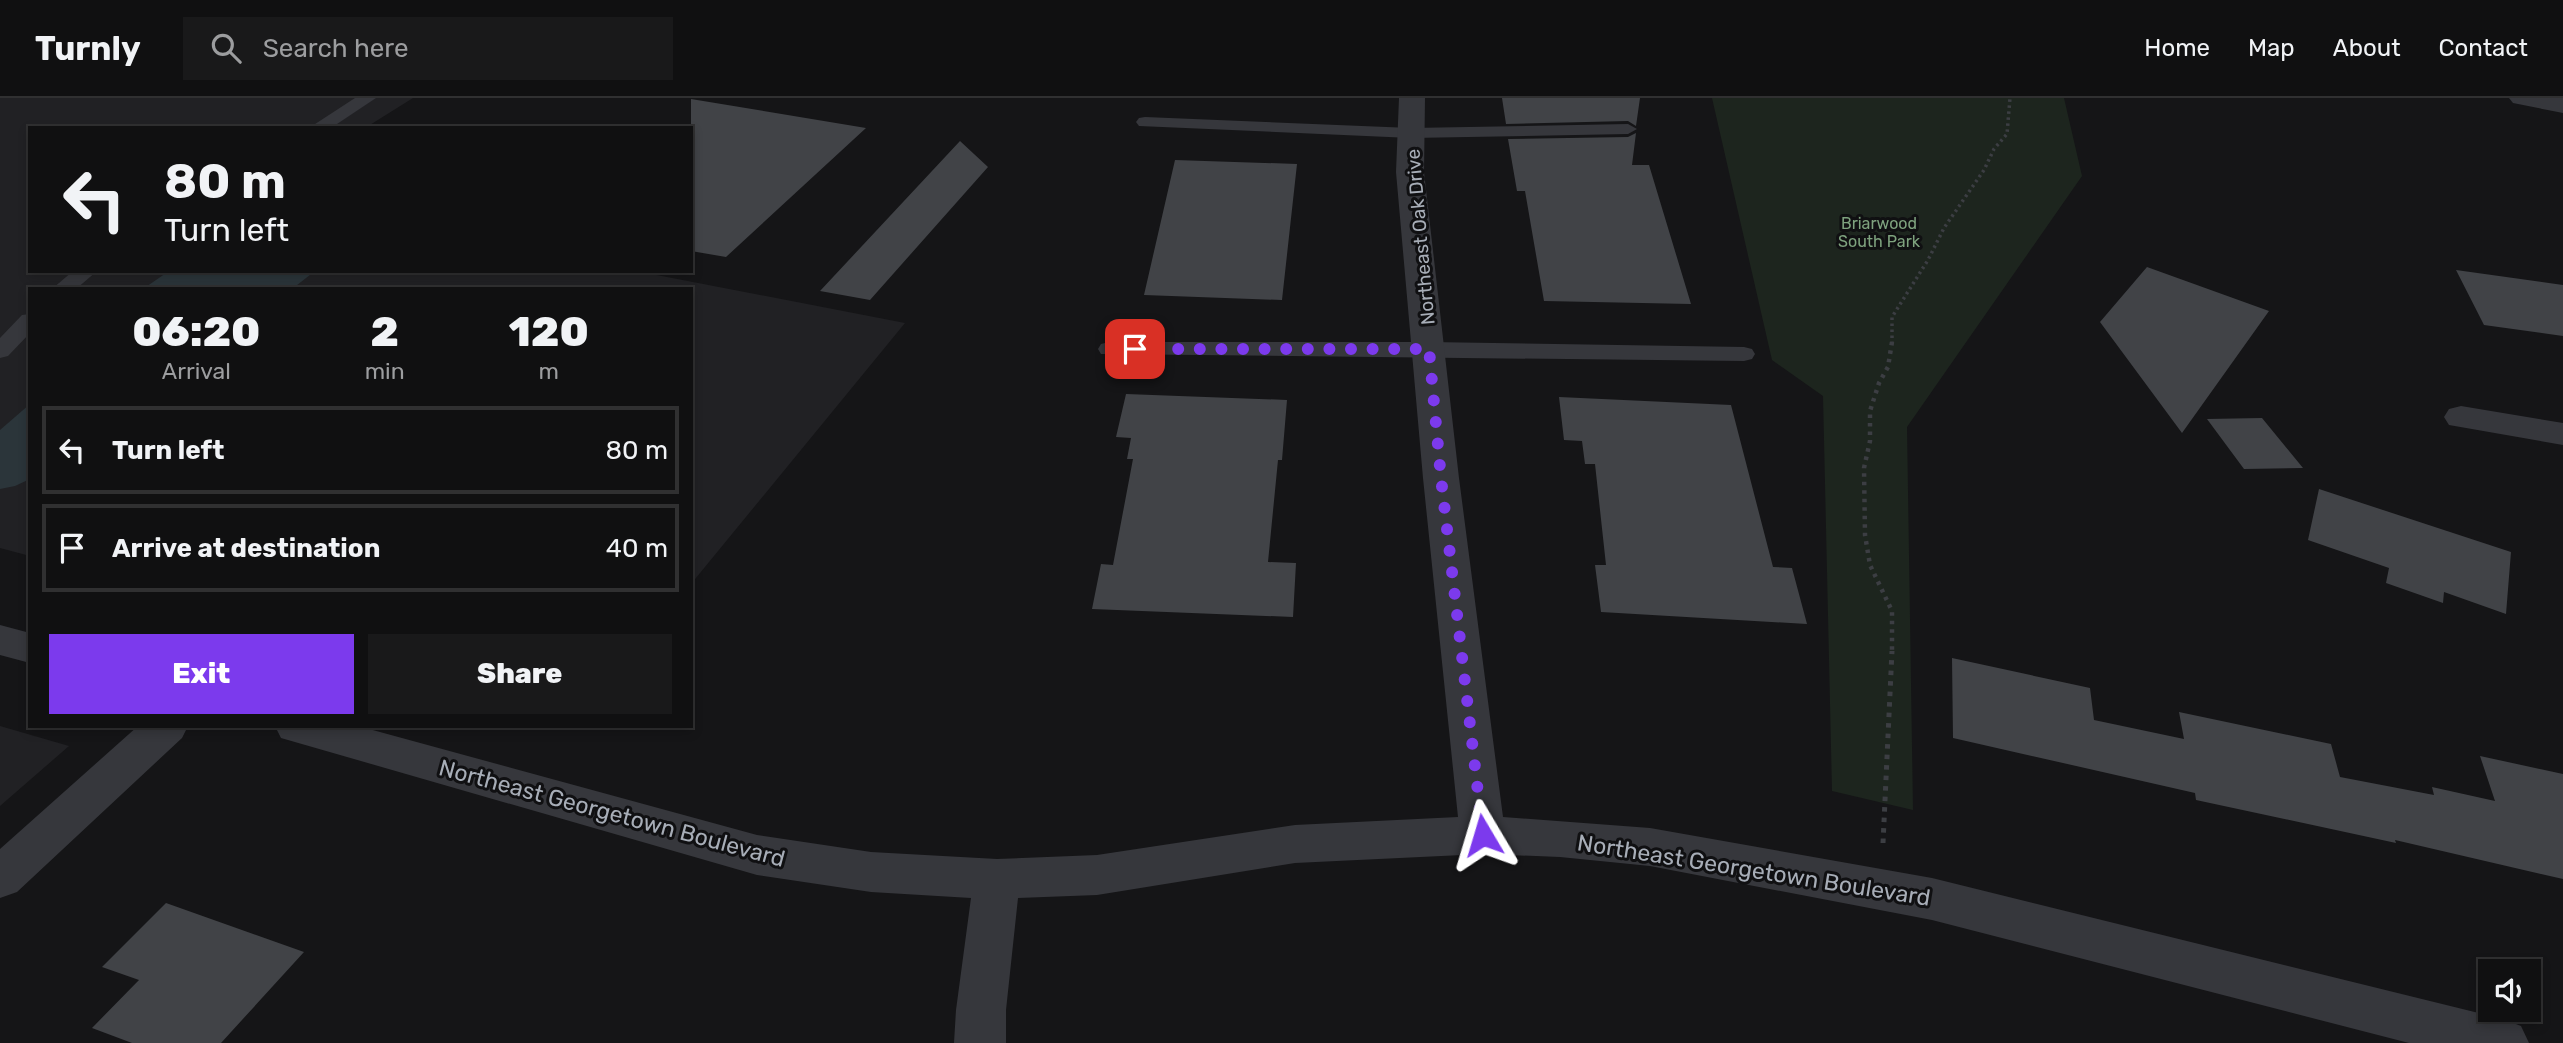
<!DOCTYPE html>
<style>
body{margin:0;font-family:Rubik,sans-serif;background:#19191a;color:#f1f3f6;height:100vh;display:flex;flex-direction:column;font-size:26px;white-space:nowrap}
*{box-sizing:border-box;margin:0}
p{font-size:23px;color:#9c9d9f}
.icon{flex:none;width:38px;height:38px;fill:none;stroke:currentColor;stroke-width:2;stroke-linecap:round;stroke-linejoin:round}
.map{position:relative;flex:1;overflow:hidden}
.side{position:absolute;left:28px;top:189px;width:665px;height:441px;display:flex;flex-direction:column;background:#101011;border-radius:0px;box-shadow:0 4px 10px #0003,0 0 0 2px #303031}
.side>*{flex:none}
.hud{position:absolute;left:28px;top:28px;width:665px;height:147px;border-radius:0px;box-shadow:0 4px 10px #0003,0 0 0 2px #303031;background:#101011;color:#f1f3f6;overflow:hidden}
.fabs{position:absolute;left:2478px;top:861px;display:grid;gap:14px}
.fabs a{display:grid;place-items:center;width:63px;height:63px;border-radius:0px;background:#101011;box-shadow:0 4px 10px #0003,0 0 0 2px #303031;font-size:35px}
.pin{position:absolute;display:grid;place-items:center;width:60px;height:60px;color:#fff;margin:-30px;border-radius:14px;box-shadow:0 4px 10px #0006}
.me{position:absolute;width:77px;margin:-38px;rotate:353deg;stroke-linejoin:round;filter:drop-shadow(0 0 5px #0008)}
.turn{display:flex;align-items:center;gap:24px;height:147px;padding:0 21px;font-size:32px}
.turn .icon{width:91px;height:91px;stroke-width:2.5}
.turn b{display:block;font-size:49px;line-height:60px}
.eta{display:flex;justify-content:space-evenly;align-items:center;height:119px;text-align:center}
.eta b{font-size:42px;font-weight:800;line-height:49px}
.cta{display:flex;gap:14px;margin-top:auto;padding:14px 21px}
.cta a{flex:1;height:80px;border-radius:0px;background:#7c3aed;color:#fff;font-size:28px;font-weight:800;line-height:80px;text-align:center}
.cta a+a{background:#19191a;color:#f1f3f6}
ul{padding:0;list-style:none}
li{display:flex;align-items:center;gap:21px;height:88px;margin:0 14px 10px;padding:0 7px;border:4px solid #303031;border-radius:0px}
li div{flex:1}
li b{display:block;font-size:26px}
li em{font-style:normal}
header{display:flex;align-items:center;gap:42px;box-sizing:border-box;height:98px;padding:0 35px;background:#101011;border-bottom:2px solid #303031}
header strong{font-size:33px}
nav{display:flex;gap:38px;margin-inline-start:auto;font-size:24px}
.search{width:490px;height:63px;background:#19191a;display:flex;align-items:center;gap:18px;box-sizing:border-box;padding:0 24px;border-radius:0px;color:#9c9d9f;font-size:26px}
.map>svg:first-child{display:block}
</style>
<header>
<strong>Turnly</strong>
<div class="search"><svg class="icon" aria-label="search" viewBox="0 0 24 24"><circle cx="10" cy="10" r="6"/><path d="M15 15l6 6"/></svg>Search here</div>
<nav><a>Home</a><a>Map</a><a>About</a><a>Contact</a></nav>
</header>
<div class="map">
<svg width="2563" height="945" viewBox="0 0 2563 945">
<rect width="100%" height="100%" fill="#151517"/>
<path fill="#212124" d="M0,0H413L365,30H30V173H636L905,225L691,486V191H30V458L0,450Z
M0,628L69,648L0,708Z"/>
<path fill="#1d251e" d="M1712,0H2064L2082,78L1907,329L1913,712L1832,693L1823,298L1772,262Z"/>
<path fill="#2b353a" d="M169,173H315L292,191H143Z
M30,306V381L15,388L0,391V332Z"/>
<path fill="#414347" d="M1502,0H1640L1636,28L1628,23L1506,26Z
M691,1L866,30L726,159L691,153Z
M1636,35L1632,67H1649L1691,206L1544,203L1525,93H1517L1508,41L1628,39Z
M960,43L988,69L870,202L820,193Z
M1175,62L1297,66L1282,202L1144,197Z
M2147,169L2269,213L2182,335L2100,224Z
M2456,172L2563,187V238L2484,227Z
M1126,296L1287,302L1282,362H1278L1268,464L1296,465L1293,519L1092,511L1101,466L1113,467L1133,361H1127L1131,340L1116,339Z
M1559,299L1731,307L1773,469L1792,470L1807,526L1601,514L1595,467H1606L1595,366H1585L1582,343L1564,342Z
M2262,320L2303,370L2244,371L2207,321Z
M2319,391L2511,454L2506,516L2444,494L2443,505L2386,485L2389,470L2308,442Z
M1952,560L2090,590L2094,622L2184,641L2179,614L2331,646L2340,679L2434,697L2432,689L2495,703L2480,658L2563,676V781L2395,742L2396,745L2196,702L2195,695L1953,640Z
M166,805L304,854L221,945H132L92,930L139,882L102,869Z"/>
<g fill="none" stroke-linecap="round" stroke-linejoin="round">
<path stroke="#3c3e43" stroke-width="3.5" stroke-dasharray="2.5 3.5" stroke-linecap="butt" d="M1892,246V219L1928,162L1944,130L1984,72L1994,51L2007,36L2010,0"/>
<path stroke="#3c3e43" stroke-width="4.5" stroke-dasharray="3.5 5" stroke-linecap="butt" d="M1892,244L1888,269L1879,285L1870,313V343L1864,370L1865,437L1870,467L1892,513V555"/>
<path stroke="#3c3e43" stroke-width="5" stroke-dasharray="4.5 6" stroke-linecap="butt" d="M1883,745L1892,553"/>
<path fill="#36373c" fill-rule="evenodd" d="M355,0H376L331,30H309Z
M1145,19L1411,30L1628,26L1637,31L1628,36L1411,40L1139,28L1136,24L1139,20Z
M73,173H97L76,191H52Z
M30,216V235L8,258L0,260V240L22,217Z
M1109,244H1429L1744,249L1752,251L1755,256L1752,261L1744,263L1101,256L1098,251L1101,246Z"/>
<path fill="#36373c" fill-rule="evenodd" d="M1399,0H1425L1424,74L1459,380L1503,719L1650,730L1932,780L2503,921L2521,928L2529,945H2409L1932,822L1650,768L1560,759L1483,756L1295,765L1097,797L1018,800L1006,912V945H954L956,912L971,800L871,794L757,777L281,640L275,628H358L757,737L871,754L997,761L1097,757L1295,727L1458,719L1423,380L1396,74Z
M2509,0H2563V15L2513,5Z
M2461,308L2563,325V347L2449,327L2444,319L2449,311Z
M0,527L30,535V565L0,557Z
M138,628H188L182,640L17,794L0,800V751Z"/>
</g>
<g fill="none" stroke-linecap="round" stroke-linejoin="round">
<path stroke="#7c3aed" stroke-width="12" stroke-dasharray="0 21.6" d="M1135,251H1429L1441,380L1483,737"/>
</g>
<g text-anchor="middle" stroke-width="6" stroke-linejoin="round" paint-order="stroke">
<g font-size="16" fill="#7ea27e" stroke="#101012">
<text x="1879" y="131">Briarwood<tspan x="1879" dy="18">South Park</tspan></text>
</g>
<g font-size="19" fill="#a7adb7" stroke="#101012">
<text transform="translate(1420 139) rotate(-95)" y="7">Northeast Oak Drive</text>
</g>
<g font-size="23" fill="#a7adb7" stroke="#101012">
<text transform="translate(612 715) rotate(15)" y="8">Northeast Georgetown Boulevard</text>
<text transform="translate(1754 772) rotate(9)" y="8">Northeast Georgetown Boulevard</text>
</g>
</g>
</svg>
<div class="fabs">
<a><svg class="icon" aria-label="sound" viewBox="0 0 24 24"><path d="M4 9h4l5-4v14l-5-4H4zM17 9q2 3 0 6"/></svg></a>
</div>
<div class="pin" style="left:1135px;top:251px;background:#d93025"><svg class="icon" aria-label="arrive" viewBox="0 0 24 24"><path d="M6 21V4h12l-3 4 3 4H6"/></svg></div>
<svg class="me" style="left:1483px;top:737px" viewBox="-20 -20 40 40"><path d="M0-17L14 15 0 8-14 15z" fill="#7c3aed" stroke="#fff" stroke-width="4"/></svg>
<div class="hud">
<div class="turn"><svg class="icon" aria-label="left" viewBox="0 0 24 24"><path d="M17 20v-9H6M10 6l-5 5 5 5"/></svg><div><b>80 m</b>Turn left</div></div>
</div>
<section class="side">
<div class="eta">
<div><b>06:20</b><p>Arrival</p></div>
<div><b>2</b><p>min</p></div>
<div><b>120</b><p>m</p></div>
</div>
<ul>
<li><svg class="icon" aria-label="left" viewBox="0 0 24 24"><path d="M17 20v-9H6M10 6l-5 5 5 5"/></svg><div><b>Turn left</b></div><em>80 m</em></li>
<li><svg class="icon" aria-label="arrive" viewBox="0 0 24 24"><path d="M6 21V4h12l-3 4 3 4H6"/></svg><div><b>Arrive at destination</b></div><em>40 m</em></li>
</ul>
<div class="cta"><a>Exit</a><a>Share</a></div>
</section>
</div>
